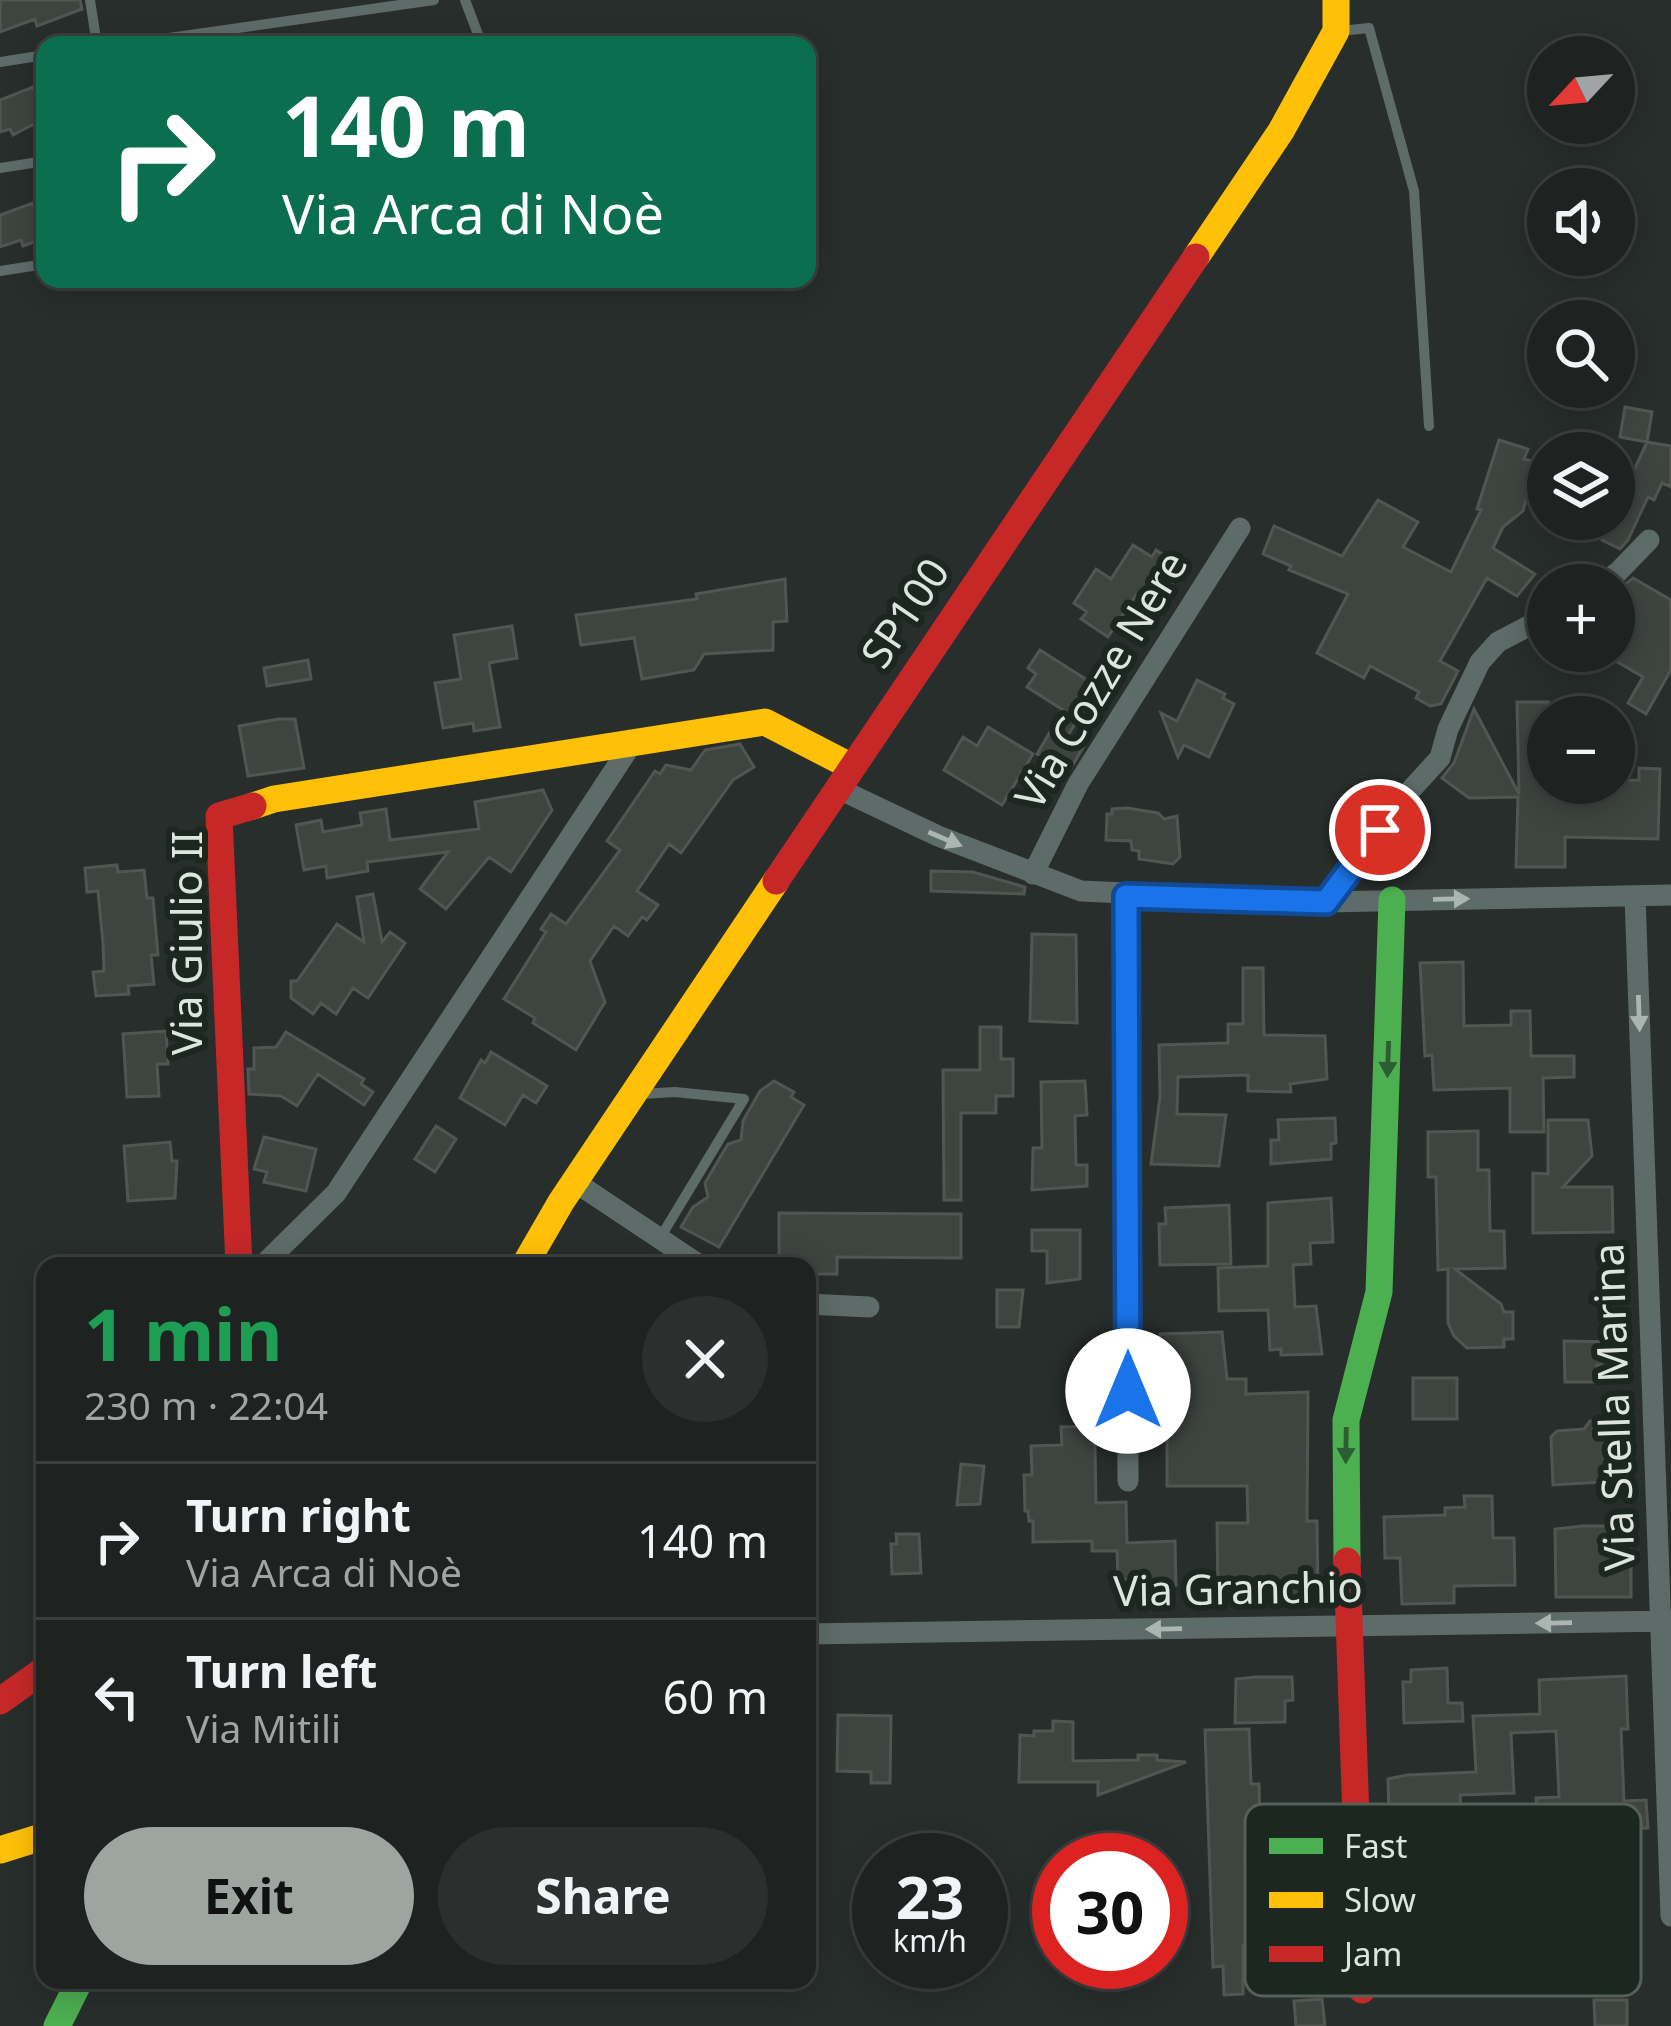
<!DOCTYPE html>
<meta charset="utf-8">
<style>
body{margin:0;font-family:"Noto Sans",sans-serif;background:#2b2f2d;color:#f1f3f6;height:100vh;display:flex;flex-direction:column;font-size:45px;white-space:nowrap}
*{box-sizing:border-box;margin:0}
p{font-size:39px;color:#a1a4a5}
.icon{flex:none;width:66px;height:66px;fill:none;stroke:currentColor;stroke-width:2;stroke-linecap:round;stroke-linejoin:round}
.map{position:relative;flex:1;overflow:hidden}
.details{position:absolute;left:36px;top:1257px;width:780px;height:732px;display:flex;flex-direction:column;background:#1e2220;border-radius:24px;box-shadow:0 6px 30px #0003,0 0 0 3px #3c3f3e}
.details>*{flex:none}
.guide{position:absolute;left:36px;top:36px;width:780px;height:252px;border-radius:24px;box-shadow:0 6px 30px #0003,0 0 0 3px #3c3f3e;background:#0b6e4f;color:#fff;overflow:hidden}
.needle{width:78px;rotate:244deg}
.buttons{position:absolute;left:1527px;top:36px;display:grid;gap:24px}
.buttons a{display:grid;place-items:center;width:108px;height:108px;border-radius:50%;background:#1e2220;box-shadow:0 6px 30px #0003,0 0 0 3px #3c3f3e;font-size:60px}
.speed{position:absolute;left:852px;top:1833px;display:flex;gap:24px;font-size:60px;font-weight:700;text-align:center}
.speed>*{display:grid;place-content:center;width:156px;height:156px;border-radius:50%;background:#1e2220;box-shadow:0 6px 30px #0003,0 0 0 3px #3c3f3e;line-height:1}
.speed small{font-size:30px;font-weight:400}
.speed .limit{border:18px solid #d22;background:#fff;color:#111}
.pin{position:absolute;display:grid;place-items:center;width:102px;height:102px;color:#fff;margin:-51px;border:6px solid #fff;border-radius:50%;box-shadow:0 3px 12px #0007}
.me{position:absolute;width:132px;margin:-66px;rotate:0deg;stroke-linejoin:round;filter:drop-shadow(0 0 9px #0008)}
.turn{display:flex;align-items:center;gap:42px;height:252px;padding:0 48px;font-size:54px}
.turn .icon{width:156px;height:156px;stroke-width:2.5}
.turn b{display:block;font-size:84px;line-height:102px}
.round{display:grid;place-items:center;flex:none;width:126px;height:126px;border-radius:63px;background:#2b2f2d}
.summary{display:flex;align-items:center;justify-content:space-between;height:204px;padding:0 48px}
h1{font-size:72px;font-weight:700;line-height:90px;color:#1e9e55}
.primary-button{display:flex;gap:24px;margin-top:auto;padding:24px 48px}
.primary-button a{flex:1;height:138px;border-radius:72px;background:#9ea5a1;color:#111;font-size:48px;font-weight:700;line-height:138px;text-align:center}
.primary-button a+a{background:#2b2f2d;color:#f1f3f6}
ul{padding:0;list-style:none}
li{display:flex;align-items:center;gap:36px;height:156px;padding:0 48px;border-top:3px solid #3c3f3e}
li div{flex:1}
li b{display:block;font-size:45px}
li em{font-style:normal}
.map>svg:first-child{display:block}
</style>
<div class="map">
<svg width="1671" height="2026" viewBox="0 0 1671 2026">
<rect width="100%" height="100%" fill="#282e2b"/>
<path fill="#3e4440" stroke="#515653" stroke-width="3" d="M0,0H80L82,9L37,26L35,19L0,32Z
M33,87L36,95L45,92V118L13,135L10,129L0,132V100Z
M33,203L37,215L45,212V238L23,246L21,240L0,247V215Z
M1625,407L1652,412L1647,442L1620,437Z
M1499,440L1528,449L1524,459L1536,462L1523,511L1503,527L1493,548L1535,574L1517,596L1487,578L1440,661L1458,671L1441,704L1430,706L1416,698L1419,692L1370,666L1364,678L1317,653L1348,594L1289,570L1291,566L1263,554L1274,526L1342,556L1378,500L1418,522L1403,547L1451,572L1481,510L1477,509Z
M1647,442L1671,446V487L1662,483L1654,500L1648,497L1628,540L1620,549L1602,540Z
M1133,545L1152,557L1156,550L1183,568L1155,608L1136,595L1108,637L1081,619L1087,612L1074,603L1096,569L1111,579Z
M1633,578L1671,600V670L1646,714L1628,703L1643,677L1609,657L1629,616L1620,611L1625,603L1614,593Z
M785,579L787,621L773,622V650L704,654L694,670L642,679L634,638L581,645L576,615L697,599L696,594Z
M512,626L517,658L489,663L500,727L474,731L473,723L443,728L435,683L461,679L454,635Z
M1040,650L1098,687L1067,737L1084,746L1071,768L1037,754L1063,710L1027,687L1036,674L1028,668Z
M308,660L311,679L267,686L264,668Z
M1197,680L1225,694L1223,698L1234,704L1209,757L1184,745L1178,757L1161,713L1177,721Z
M1517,702H1548V741H1538L1539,783L1639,780V768L1660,769L1658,839L1565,837V867H1516L1518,797L1469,798L1442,778L1454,763L1474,709L1519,794Z
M279,719H295L304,768L248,776L239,726Z
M988,727L1033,754L1002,805L944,770L963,737L977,746Z
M740,744L754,767L733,780L681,853L669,844L637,891L658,905L647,920L642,917L628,936L614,926L590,961L605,1002L576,1050L533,1023L535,1018L504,999L546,932L541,929L551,914L566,924L620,850L607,841L655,771L660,774L666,765L691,770L705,750Z
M543,790L552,810L511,872L489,857L446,909L420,889L448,852L367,862L368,871L327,878L326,866L304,870L296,825L321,820L323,832L362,825L360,813L386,809L390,840L479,829L475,802Z
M1127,808L1158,813L1164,819L1177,816L1180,857L1173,864L1139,859V851L1132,850L1131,841L1106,840L1107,814H1112V809Z
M117,865L118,872L144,870L147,898H153L158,955H151L154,984L128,986L129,994L96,996L93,972L104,971L103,943L98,891L87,892L85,868Z
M931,871L973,872L1025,887L1024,894L931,891Z
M373,894L382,942L390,932L405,943L368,998L353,988L336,1014L321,1003L313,1014L291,998V981H297L337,924L364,942L357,897Z
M1032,934L1076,935L1077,1023L1030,1021Z
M1463,962L1464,1026L1511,1025V1011H1530L1531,1056H1574V1077L1543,1078L1544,1132H1510V1088L1434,1090L1432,1055L1425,1056L1420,963Z
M1243,968H1263L1264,1035L1325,1036L1327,1079L1290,1084L1291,1092L1248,1091V1075L1178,1077L1177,1114L1226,1115L1219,1166L1151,1164L1160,1097L1159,1045L1228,1043V1024H1243Z
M980,1027H1001V1059H1013V1096H996V1113H961V1200H944L943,1070H980Z
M166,1031L168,1064H157L159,1096L127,1097L123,1034Z
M286,1032L364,1079L361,1084L373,1092L364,1105L318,1074L297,1106L281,1096L249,1094L248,1069H254V1048L276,1047Z
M491,1052L547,1086L536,1103L523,1095L505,1125L460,1098L481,1060L485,1063Z
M774,1081L794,1092L791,1097L804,1105L719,1247L681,1227L693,1207L708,1197L705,1183L728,1144L741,1140L743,1121L760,1091Z
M1085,1081L1087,1115L1075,1116L1076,1165H1087V1186L1032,1190L1033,1148H1042L1041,1082Z
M1335,1118L1336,1143L1331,1144V1159L1271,1164V1140H1279L1278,1120Z
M1548,1120H1588L1592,1156L1563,1187H1612L1613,1232L1533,1233V1173L1548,1174Z
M436,1126L456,1139L435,1172L415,1159Z
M1478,1131V1170H1489L1490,1231H1504L1505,1268L1455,1269L1501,1304L1504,1312H1513V1339H1504V1347L1467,1348L1454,1336L1448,1323V1269L1438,1270L1436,1177H1428V1132Z
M264,1137L316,1149L306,1191L264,1182L267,1172L254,1169Z
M170,1142L172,1161H177L175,1198L128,1201L124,1146Z
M1331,1198L1333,1242L1310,1243L1311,1264L1293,1265L1295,1307L1316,1306L1322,1354L1281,1355V1349L1270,1350L1268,1310L1219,1311L1218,1268L1268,1266V1203Z
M1229,1205L1231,1264L1160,1265L1159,1224H1166L1165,1208Z
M779,1213L961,1214V1258L837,1257V1274H807V1266H779Z
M1032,1230H1080V1279L1047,1283V1251H1032Z
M997,1290H1023L1019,1327H997Z
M1222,1332L1227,1379H1246V1394L1308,1392L1307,1521H1317L1318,1597L1218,1599L1217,1523H1248L1247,1486H1167V1437H1143V1416H1162L1160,1334Z
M1564,1341L1615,1342V1366L1597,1365V1382H1565Z
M1413,1378H1457V1419H1413Z
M1590,1421H1600L1605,1428L1618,1427V1481L1553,1485L1551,1437L1557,1431L1584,1429Z
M1102,1426V1444H1095L1096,1503L1126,1502L1127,1543L1175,1541L1176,1585L1137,1587V1579L1118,1580L1117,1551H1092V1541L1033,1542V1521H1029L1028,1511H1025L1024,1475H1032L1031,1446L1062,1445L1061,1427Z
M961,1464L984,1466L980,1504L957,1505Z
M1464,1496H1492L1493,1538H1514L1515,1585L1454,1586V1603L1402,1604L1400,1558H1385L1384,1517L1445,1515V1508L1465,1507Z
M1583,1526H1631V1597H1556L1555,1529Z
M896,1534H919L921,1573L892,1574L891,1544H897Z
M1447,1668L1448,1703H1462L1463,1721L1404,1723L1403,1682H1411V1670Z
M1626,1676L1628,1729H1621L1624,1801L1646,1800L1648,1828L1626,1829V1834L1587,1835L1589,1881H1619L1620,1894L1631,1900V1933L1621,1938L1622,1952L1600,1953V1964L1574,1965L1573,1927L1546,1929L1544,1893L1481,1896V1926H1442V1945L1418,1946V1935L1397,1936V1895H1401L1402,1868L1420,1869V1856H1472L1473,1870L1517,1865L1516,1832H1538L1536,1798L1559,1797L1556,1731L1511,1733L1514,1793L1460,1795L1461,1812L1389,1814L1388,1779L1407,1775L1476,1772L1473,1716L1540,1714L1539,1680Z
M1256,1677H1292L1293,1700L1285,1701V1722L1235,1723L1236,1679Z
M838,1715L891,1716L890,1783H871V1772L837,1771Z
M1053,1721L1073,1722V1761L1138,1760V1755H1157V1760L1186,1762L1098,1795V1782H1019L1020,1735L1034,1736V1731H1053Z
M1249,1729L1251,1784H1259L1260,1831L1302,1829L1303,1849L1245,1852L1248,1945L1243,1946V1994L1224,1995L1223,1966L1213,1967L1205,1730Z
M1322,1999L1325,2026H1296L1294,2001Z
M1594,2000H1627V2026H1595Z"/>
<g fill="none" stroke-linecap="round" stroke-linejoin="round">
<path stroke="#5e6c69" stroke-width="10" d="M90,0L97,45
M465,0L482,45
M1340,31L1369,28L1414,191L1429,426
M120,45L434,0
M0,62L45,55
M0,168L45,161
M0,271L45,264
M641,1094L675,1092L744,1099L660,1238"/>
<path stroke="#5e6c69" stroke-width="21" d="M1600,585L1618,572L1649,540
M839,789L938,836L1081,891L1326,902L1671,895
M1033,874L1078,784L1240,528
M1126,896L1128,1481
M1635,896L1671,1916
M1326,902L1407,794L1440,758L1448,729L1480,662L1498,642L1548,616
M575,1182L701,1266
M262,1266L336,1193L631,745
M807,1304L869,1307
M807,1634L1670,1621"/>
<path stroke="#4caf50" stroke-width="27" d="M1347,1561L1346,1420L1379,1292L1392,900
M57,2026L80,1980"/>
<path stroke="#ffc107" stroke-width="27" d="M1196,257L1281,131L1336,31V0
M253,806L274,799L765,722L852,767
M524,1266L561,1202L776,881
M0,1850L45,1836"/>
<path stroke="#c62828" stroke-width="27" d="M776,881L1196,257
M239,1266L219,816L253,806
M1347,1561L1362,1990
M0,1701L45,1669"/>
</g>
<defs><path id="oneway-solid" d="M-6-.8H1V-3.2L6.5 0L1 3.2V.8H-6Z" transform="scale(3)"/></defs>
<g fill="#abb5b1">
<use href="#oneway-solid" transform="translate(945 839) rotate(23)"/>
<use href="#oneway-solid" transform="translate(1451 899) rotate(-1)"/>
<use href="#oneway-solid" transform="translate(1639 1013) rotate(88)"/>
<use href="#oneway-solid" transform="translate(1554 1623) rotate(179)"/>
<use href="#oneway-solid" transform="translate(1164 1629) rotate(179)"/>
</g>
<g fill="#2f5d33">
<use href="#oneway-solid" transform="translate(1388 1059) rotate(92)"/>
<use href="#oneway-solid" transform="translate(1346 1445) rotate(91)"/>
</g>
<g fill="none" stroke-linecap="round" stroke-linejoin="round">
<g stroke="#114b97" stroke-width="30">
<path id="route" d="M1128,1391L1126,896L1326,902L1380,830"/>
</g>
<use href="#route" stroke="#1a73e8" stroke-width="21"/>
</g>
<g text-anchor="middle" stroke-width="12" stroke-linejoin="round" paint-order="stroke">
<g font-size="42" fill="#dee5e1" stroke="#1b2720">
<text transform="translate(905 613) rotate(-56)" y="15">SP100</text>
<text transform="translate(1101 680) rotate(-59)" y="15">Via Cozze Nere</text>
<text transform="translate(187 943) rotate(-90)" y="15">Via Giulio II</text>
<text transform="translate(1614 1407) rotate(-92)" y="15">Via Stella Marina</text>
<text transform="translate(1238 1589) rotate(-1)" y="15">Via Granchio</text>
</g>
</g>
<rect x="1245" y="1804" width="396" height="192" rx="18" fill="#1b2720" stroke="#56605a" stroke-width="3"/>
<rect x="1269" y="1838" width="54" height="16" fill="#4caf50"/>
<rect x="1269" y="1892" width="54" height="16" fill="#ffc107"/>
<rect x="1269" y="1946" width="54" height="16" fill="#c62828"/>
<g font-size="33" fill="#dee5e1">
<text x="1344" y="1858">Fast</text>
<text x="1344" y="1912">Slow</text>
<text x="1344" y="1966">Jam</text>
</g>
</svg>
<div class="buttons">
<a><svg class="needle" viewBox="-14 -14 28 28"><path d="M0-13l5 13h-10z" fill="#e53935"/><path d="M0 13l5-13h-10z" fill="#a1a4a5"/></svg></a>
<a><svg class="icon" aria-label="sound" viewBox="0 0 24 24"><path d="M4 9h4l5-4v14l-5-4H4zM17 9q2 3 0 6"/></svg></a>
<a><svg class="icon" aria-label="search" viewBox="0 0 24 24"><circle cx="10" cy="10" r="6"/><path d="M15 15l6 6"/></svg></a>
<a><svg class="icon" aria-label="layers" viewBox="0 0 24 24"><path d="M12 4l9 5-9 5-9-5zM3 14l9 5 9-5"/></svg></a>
<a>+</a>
<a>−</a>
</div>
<div class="speed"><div>23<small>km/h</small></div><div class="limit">30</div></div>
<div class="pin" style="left:1380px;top:830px;background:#d93025"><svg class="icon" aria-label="arrive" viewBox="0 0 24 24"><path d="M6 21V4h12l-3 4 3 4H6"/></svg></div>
<svg class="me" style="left:1128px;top:1391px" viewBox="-20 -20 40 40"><circle r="19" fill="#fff"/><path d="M0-13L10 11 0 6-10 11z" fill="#1a73e8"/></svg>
<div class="guide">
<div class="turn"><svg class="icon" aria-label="right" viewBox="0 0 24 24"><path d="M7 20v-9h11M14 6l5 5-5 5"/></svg><div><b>140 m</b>Via Arca di Noè</div></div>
</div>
<section class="details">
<div class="summary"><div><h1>1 min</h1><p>230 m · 22:04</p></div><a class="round"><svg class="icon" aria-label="close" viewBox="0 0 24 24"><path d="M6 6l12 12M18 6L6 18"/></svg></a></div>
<ul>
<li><svg class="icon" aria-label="right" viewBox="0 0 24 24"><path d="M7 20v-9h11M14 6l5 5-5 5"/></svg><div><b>Turn right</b><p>Via Arca di Noè</p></div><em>140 m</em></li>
<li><svg class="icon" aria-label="left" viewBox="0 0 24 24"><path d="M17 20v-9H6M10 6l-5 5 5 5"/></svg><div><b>Turn left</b><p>Via Mitili</p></div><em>60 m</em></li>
</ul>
<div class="primary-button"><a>Exit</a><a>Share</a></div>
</section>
</div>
